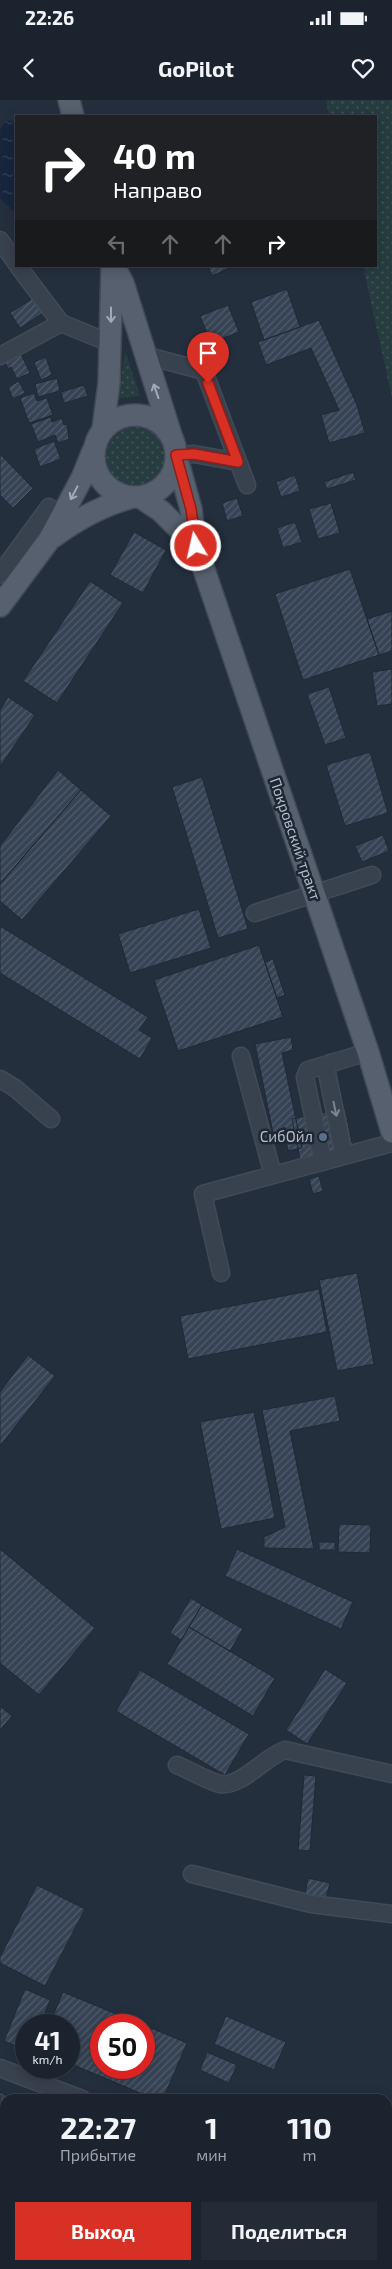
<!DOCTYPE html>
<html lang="ru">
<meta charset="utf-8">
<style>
body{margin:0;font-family:"Exo 2",sans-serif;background:#242b36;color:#f1f3f6;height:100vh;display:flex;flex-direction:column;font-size:19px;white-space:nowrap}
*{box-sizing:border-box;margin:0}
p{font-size:16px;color:#a0a4aa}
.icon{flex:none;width:28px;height:28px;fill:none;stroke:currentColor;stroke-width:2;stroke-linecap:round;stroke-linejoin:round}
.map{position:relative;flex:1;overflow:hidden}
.details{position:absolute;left:0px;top:1994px;width:392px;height:176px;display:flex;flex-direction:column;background:#1b232e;border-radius:15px 15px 0 0;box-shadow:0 2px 12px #0003,0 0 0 1px #39404a}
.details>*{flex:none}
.top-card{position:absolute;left:15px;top:15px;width:362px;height:152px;border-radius:0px;box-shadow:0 2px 12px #0003,0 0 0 1px #39404a;background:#202124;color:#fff;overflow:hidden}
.speed{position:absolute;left:15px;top:1914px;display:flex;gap:10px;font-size:25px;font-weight:700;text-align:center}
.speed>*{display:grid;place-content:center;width:65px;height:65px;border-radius:50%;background:#1b232e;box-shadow:0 2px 12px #0003,0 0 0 1px #39404a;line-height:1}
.speed small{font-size:12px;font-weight:400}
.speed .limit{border:8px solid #d22;background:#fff;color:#111}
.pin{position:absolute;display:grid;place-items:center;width:42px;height:42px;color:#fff;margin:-51px -21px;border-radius:50% 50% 50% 0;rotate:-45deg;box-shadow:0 0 5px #0007}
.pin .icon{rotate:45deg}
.me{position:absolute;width:55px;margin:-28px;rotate:351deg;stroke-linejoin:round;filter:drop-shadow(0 0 4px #0008)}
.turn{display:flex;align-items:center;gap:18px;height:105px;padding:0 15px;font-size:22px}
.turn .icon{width:65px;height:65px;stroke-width:2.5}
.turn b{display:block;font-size:35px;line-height:42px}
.lanes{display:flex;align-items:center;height:48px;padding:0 15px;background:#0003;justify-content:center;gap:25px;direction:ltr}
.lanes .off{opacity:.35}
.eta{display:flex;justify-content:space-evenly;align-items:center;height:85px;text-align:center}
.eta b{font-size:30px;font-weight:700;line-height:35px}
.button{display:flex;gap:10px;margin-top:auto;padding:10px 15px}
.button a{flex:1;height:58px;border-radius:0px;background:#d93025;color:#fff;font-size:20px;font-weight:700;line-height:58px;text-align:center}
.button a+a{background:#242b36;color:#f1f3f6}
.status{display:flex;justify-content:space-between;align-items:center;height:35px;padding:0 25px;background:#1b232e;direction:ltr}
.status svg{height:14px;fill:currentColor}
header{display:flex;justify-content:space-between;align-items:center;height:65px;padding:0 15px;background:#1b232e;font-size:22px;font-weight:700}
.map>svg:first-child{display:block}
</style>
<div class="status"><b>22:26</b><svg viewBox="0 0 49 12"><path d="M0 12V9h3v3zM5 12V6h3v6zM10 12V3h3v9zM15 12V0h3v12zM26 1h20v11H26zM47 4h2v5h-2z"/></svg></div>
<header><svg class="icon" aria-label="back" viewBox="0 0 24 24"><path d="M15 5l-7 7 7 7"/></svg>GoPilot<svg class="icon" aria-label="heart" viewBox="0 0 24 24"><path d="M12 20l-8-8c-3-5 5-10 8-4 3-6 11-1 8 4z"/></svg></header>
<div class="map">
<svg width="392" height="2169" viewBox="0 0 392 2169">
<defs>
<pattern id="grass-dots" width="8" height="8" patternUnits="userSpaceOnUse" patternTransform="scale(1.25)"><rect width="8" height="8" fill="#263c3f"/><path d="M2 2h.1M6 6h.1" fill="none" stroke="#435659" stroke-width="1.8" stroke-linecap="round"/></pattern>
<pattern id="water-ripples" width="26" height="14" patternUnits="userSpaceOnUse" patternTransform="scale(1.25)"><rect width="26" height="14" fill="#17263c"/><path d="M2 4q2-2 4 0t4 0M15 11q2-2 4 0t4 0" fill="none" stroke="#364457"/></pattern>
<pattern id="building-hatch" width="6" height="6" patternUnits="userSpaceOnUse" patternTransform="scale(1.25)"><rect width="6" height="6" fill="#364354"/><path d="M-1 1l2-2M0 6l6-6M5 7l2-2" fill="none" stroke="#515c6b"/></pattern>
</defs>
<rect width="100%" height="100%" fill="#242f3e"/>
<path fill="url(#grass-dots)" d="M326,0H392V298L363,166H376V16H329Z
M125,251L140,296L119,298Z
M106 357a30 30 0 1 1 60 0a30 30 0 1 1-60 0Z"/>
<path fill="url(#water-ripples)" d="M6,20L16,22V114L0,98V30Z"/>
<path fill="url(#building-hatch)" stroke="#1f2835" d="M208,166H234L212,176Z
M287,189L300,227L264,240L251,202Z
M33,198L43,213L20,228L10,213Z
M228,205L239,232L211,243L200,216Z
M319,220L357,305L365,333L329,343L321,315L339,310L311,248L266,265L258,242Z
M21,254L30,273L17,279L11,267L8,269L5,262Z
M46,257L52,275L41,280L34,262Z
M57,278L60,291L38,297L35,284Z
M19,281L25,293L13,299L8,287Z
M84,285L88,296L64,303L61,292Z
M34,293L37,301L47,298L53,315L29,323L20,298Z
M51,317L52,322L62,318L64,325L67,324L69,339L58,343L55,335L38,342L31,324Z
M54,341L61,359L40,367L34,349Z
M0,354L33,388L13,408L0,395Z
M353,372L356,380L327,389L324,382Z
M295,375L300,391L281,397L276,382Z
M237,398L243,416L227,421L222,403Z
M331,403L340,433L318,439L309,409Z
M295,422L302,442L283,448L277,428Z
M134,432L166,450L143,493L110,475Z
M350,469L379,555L303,580L275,494Z
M90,481L123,503L57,603L23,581Z
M392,511V551L379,555L367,519Z
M392,569V604L377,606L372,572Z
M329,587L346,638L325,645L307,594Z
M8,597L35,615L0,667V610Z
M370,652L388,713L345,726L326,665Z
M58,670L81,690L0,784V746Z
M202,677L248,829L218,838L172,687Z
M81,690L111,716L22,820L0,801V784Z
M383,735L389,751L362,762L355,746Z
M199,809L211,848L130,873L118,834Z
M0,826L148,917L139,930L152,938L140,959L0,873Z
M259,845L283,917L178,951L154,880Z
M273,859L285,895L277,898L265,862Z
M291,937L293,950L282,953L302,1048L288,1051L285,1036L274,1038L255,944Z
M345,1008L353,1048L300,1059L292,1019Z
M319,1076L323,1091L313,1094L309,1079Z
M357,1173L374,1264L337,1271L319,1180Z
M319,1189L327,1232L188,1259L180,1216Z
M28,1255L55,1276L0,1346V1292Z
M335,1296L340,1321L290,1331L314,1449L264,1448V1437L285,1427L262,1310Z
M254,1312L275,1418L221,1429L200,1322Z
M339,1424L371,1425L370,1453L338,1452Z
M319,1442H335V1450H319Z
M0,1449L95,1528L39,1595L0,1563Z
M237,1449L353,1502L341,1529L225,1476Z
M191,1498L202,1505L181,1540L170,1533Z
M202,1505L243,1529L230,1551L189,1527Z
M189,1527L275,1578L253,1616L167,1564Z
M325,1569L347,1583L307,1644L286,1630Z
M140,1570L249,1634L225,1675L116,1611Z
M0,1606L12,1616L0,1630Z
M304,1675L316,1676L310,1751L298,1750Z
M308,1778L330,1783L326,1798L305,1794Z
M37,1785L85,1809L45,1886L0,1863V1857Z
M25,1889L50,1900L40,1925H26V1950L4,1941Z
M63,1892L143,1925H101V1968H144V1925L187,1943L163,1999H154L69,1963V1925H49Z
M226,1916L286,1942L274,1970L214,1944Z
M207,1952L237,1965L229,1983L200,1970Z
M0,1992L14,1999H5V2024L0,2021Z
M137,2165H208V2169H137Z"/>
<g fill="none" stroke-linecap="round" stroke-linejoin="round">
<g stroke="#414a57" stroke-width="19">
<path id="minor" d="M0,140L16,163
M18,166L61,223L110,243
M144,255L204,271L247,385
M0,256L61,223
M176,355L194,354L238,362
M0,474L49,407
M255,813L372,775
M241,956L273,1075
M330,963L326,968L344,1056
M0,979L15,988L51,1019
M323,1062L305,977L308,970L368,952
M221,1173L203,1094L392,1043
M177,1665C191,1671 206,1680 220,1684C240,1688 266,1656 285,1650L392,1674
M192,1774L311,1804L392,1814
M0,1968L82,1999
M388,2025H392"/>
</g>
<g stroke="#414a57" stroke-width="24">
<path id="major" d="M69,0L73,16
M114,166L123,183L171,335
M94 356a41 41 0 1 1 82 0a41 41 0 1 1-82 0Z
M103,329L109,283L112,166
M176,355L191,409L196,446L368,952L392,1032
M140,397L161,411L196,446
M53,437C79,418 103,405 133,397
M0,506L49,440L82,378L93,351"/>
</g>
<use href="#minor" stroke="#38414e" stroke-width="16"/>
<use href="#major" stroke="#56606e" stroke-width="21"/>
</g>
<defs><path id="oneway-shaft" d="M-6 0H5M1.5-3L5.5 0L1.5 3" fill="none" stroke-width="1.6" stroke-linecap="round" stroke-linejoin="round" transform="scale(1.25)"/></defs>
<g stroke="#a1aab7">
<use href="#oneway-shaft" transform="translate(111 215) rotate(90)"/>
<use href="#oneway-shaft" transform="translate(156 291) rotate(-109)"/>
<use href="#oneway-shaft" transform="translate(74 393) rotate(118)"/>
</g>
<use stroke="#7c8592" href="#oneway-shaft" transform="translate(335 1009) rotate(78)"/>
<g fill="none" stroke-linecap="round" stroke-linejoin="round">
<g stroke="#8d1f18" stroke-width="12">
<path id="route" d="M196,446L191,409L176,355L194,354L238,362L208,283"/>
</g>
<use href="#route" stroke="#d93025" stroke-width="9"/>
</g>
<circle fill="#5c6f8a" stroke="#1d2633" stroke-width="2" cx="323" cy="1037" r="5"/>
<g text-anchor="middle" stroke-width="5" stroke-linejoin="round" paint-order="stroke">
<g font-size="15" fill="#b4bcc9" stroke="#1d2633">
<text transform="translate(295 739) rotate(71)" y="5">Покровский тракт</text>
</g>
<g font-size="15" fill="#b4bcc9" stroke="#1d2633" text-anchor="end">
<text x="313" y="1042">СибОйл</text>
</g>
</g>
</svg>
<div class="speed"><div>41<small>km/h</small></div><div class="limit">50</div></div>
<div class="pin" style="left:208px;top:283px;background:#d93025"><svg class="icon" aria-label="arrive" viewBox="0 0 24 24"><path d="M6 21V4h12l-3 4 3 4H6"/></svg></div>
<svg class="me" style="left:196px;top:446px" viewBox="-20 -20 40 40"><circle r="17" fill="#d93025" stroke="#fff" stroke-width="3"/><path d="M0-11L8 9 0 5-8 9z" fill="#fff"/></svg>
<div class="top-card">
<div class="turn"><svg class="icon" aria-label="right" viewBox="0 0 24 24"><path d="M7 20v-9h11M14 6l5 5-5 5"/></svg><div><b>40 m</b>Направо</div></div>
<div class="lanes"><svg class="icon off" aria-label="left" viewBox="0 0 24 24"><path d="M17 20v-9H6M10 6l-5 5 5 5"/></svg><svg class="icon off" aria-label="ahead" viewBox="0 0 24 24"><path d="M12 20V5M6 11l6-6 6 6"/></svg><svg class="icon off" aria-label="ahead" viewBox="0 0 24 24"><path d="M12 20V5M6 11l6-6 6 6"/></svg><svg class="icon" aria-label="right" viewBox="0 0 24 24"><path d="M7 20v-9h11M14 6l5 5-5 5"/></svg></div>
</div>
<section class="details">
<div class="eta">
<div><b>22:27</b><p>Прибытие</p></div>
<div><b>1</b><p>мин</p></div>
<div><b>110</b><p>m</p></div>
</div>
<div class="button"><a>Выход</a><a>Поделиться</a></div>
</section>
</div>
